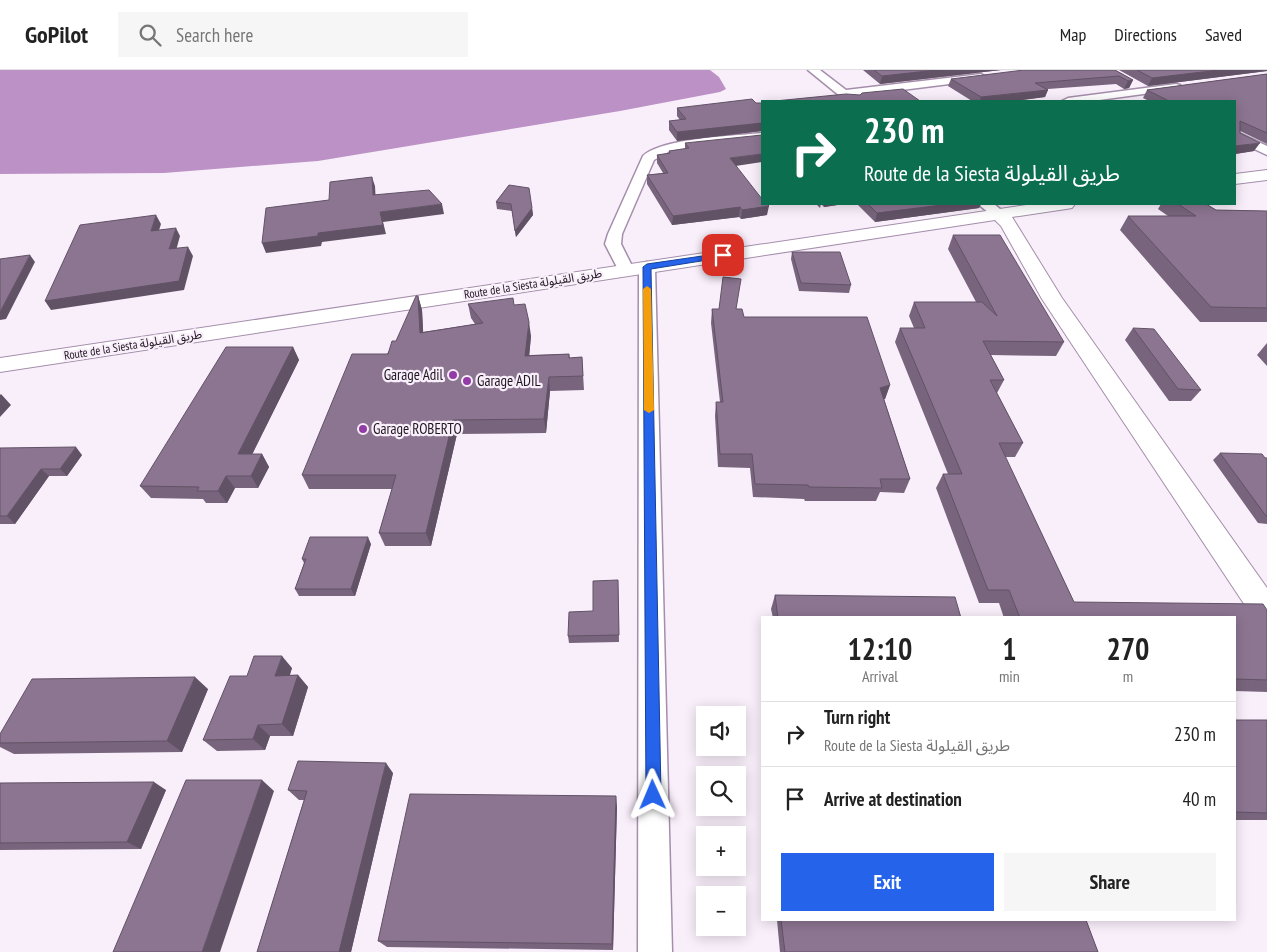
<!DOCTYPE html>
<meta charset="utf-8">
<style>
body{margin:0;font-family:"PT Sans Narrow","Noto Sans Arabic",sans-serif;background:#f6f6f6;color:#222;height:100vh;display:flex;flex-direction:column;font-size:19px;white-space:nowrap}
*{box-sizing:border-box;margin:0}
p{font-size:16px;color:#767676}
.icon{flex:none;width:28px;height:28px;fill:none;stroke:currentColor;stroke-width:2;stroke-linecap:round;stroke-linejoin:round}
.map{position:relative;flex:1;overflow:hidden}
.details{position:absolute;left:761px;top:546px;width:475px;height:305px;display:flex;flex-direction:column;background:#fff;border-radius:0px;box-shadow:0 2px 12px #0003}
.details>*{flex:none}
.hud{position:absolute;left:761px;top:30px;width:475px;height:105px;border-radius:0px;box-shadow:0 2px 12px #0003;background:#0b6e4f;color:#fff;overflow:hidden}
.fabs{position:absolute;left:696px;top:636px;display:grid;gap:10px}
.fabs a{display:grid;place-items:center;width:50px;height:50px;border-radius:0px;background:#fff;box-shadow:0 2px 12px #0003;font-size:25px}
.pin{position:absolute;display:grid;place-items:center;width:42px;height:42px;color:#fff;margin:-21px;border-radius:10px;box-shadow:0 2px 8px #0006}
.me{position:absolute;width:55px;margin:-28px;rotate:359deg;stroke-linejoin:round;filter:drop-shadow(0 0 4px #0008)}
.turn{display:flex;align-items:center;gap:18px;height:105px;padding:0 20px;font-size:22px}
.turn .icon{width:65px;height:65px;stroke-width:2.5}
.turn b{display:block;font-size:35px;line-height:42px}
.eta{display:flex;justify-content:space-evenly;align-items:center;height:85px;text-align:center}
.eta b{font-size:30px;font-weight:700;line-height:35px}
.action{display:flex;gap:10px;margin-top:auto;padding:10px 20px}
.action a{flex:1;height:58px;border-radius:0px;background:#2563eb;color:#fff;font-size:20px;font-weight:700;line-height:58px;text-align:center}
.action a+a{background:#f6f6f6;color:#222}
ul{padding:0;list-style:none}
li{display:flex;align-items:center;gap:15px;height:65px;padding:0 20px;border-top:1px solid #e0e0e0}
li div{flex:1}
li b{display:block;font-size:19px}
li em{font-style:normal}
header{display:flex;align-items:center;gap:30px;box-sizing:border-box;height:70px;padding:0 25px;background:#fff;border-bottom:1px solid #e0e0e0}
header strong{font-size:24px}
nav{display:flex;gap:28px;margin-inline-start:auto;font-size:18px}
.search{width:350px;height:45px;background:#f6f6f6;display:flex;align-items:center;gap:12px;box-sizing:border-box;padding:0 18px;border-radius:0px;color:#767676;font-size:19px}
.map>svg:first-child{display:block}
</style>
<header>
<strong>GoPilot</strong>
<div class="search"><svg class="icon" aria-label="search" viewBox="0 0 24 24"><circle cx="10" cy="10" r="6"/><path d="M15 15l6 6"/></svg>Search here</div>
<nav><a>Map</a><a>Directions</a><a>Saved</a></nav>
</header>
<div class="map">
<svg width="1267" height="882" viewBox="0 0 1267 882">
<rect width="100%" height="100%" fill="#f9effb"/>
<path fill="#bc92c6" d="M0,0H710L719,7L726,19L720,22L620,41L318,91L164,103L0,104Z"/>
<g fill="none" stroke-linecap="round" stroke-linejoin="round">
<g stroke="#a58eab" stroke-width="3">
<path id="street" d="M808,0H820L846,20L981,4L986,7L981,10L854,26L858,31H846Z
M1176,14L1180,15L1181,17L1180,19L1092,31H1062L1068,28Z
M1235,61L1267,76V85L1235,70Z
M762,63V71L670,81L654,90L622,164L621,174L634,200L632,203H620L605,174L608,164L643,86C662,68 734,66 762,63Z
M978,134H994L1006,144L1004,147H994Z
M647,192L653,194L655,197L672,882H638L639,197L641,194Z"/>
</g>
<g stroke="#a58eab" stroke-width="2">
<path id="secondary" d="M1267,100V110L1235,114V104Z
M1033,134H1075L1072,138L1066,139L1012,147L1062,228L1267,518V556L1256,552L1042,229L1001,156L995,150L0,302V288Z"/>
</g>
<use href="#street" fill="#fff" fill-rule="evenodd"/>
<use href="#secondary" fill="#fff" fill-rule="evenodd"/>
</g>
<path fill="#78657d" d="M863,0H1001L880,14Z
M1115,0L1133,10L1129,18L1124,19L1116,14L1048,19L1045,27L1013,31H972L948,16L951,9Z
M1119,0H1267V1L1148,16Z
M1267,4V74L1240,61V63L1254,81L1235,84V31H1149L1143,28L1147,20Z
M762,33V62V61L677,71L669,60V51L680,50L677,46V38Z
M685,73L736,96L767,145L741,149L739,147L672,155L647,114V105L663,103L657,93V85L669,84V81L685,79Z
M509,115L532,138L533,145L516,167L512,141L497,139L496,132Z
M816,134H844L824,137L821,134L820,138Z
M857,134H981L979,138L875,152Z
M1161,134H1206L1216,140L1267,141V252H1200L1120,160L1128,146H1168L1158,139Z
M953,165L1064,272L1056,286L991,285L1004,310L997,323L1023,373L1015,387H1005L1074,532L1267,540V622L1235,621V548H1004L999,533H979L936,418L943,404H948L895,272L900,258H914L909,246L914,232H976L948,179Z
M792,182L851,215L849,223L799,221L791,189Z
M418,226L422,240L423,262L475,254L471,248L468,234L514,235L531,266L529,285L569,284L570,288L582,287L584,320L550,321L546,363L457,364L431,476H385L379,463L392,419H309L302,405L396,271Z
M712,239L744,247L890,315L885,329H884L910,409L904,423L880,422L876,431H805L804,429L753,427L750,398L718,397L715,346L716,332H720L711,253Z
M1133,258L1201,320L1191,331H1169L1125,270Z
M1267,273V296L1257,285Z
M293,277L299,290L252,384H262L269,397L258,418H235L227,433H206L203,429L151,428L140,416Z
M0,378L82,385L67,406H49L15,454H0Z
M1220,383L1267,388V454L1258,453L1213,390Z
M371,474L355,526H299L295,519L304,493L302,489Z
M618,510L619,572L569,573L568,566L593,541Z
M775,525L961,548H773L771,539Z
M292,598L290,605H298L308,617L293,666H270L265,680L217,681L203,670L247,606Z
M208,619L182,682L14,684L0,677V664Z
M1235,650H1267V750H1235Z
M393,703L351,882H257L304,730H299L288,720Z
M0,713L166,720L141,779L0,780Z
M617,736L613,880L387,877L378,871Z
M777,850H1086L1098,882H780Z"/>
<path fill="#625266" d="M937,0H1001L880,14L882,6Z
M1219,0H1267V1L1148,16L1152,8Z
M1133,10L1129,18L1124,19L1128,11Z
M1048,20L1045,27L1013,31H980L981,27Z
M762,53V61L677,71V62Z
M1260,73L1254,81L1235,84V76Z
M762,84V92L729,97L730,88Z
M372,107L375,116L376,134L373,125Z
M442,134L444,144L383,152L386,164L322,172L321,176L266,183L262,173L318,163L380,142Z
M824,134H844L824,137Z
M950,134H981L979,138L875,152L877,143Z
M769,136L767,145L741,149L742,140Z
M740,137L739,147L672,155L673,146Z
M532,138L533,145L516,167L515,161Z
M156,145L161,154L156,170L151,161Z
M176,158L180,166L174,188L169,179Z
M188,177L193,186L184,220L51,240L45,231Z
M30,185L35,192L6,249L0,250V242Z
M418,226L422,240L424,277L420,263Z
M529,252L531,266L528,300L525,286Z
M293,277L299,290L246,397L238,384Z
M549,307L550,321L546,363L544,349Z
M890,315L885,329L875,332L880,318Z
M1,324L11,335L0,347V325Z
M453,350L457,364L431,476L426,463Z
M76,377L82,385L67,406L60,399Z
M262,384L269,397L258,418L251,406Z
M41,399L49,406L15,454L7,446Z
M226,406L235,418L227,433L218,421Z
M368,467L371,474L355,526L351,519Z
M282,586L292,598L285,618L275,606Z
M298,605L308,617L293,666L282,654Z
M195,607L208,619L182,682L167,671Z
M258,655L270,666L265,680L253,669Z
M386,693L393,703L351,882H339Z
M262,710L274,721L220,882H202Z
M154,712L166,720L141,779L127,772Z
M616,726L617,736L613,880L612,874Z"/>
<path fill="#8c7591" stroke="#625266" d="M874,0H937L882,6Z
M1024,0H1115L1133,10L1128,11L1119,6L1035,13L1048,20L981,27L951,9Z
M1137,0H1219L1152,8Z
M1267,4V63L1240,51V63L1260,73L1235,76V31H1169L1147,20Z
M903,19L920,31H775L846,24L860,25L862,23Z
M752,29L756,33H762V53L677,62L669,51L686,49L677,38Z
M762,65V84L730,88L762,129V134H767L769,136L742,140L740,137L673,146L647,105L668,103L657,85L670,83L669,81L689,78L685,73Z
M372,107L373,125L429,120L442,134L380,142L383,155L318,163V166L262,173L266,138L329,130L330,112Z
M509,115L529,118L532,138L515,161L511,134L496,132Z
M868,134H950L877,143Z
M1178,134H1206L1216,140L1267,141V238L1211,237L1128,146H1196Z
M156,145L151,161L176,158L169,179L188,177L179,211L45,231L80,155Z
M953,165H1000L1064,272L983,271L1004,310H990L1023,373H999L1074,532L1263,534L1267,540V610L1235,609V548H1020L1009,520H988L943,404H962L900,258H925L914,232H982L997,246Z
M792,182H840L851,215L801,213Z
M30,185L0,242V189Z
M723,207L741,209L736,239H742L744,247H867L890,315L880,318L910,409H880L882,418L809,417L808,415L755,414L752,384H720L716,332H723L712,239H719Z
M416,226H418L420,263L483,253L468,234L513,228L514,235L525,234L529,252L525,286L569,284V288L582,287L583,306L549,307L544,349L453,350L426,463H379L396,405H302L352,284H388L392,271H396Z
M1133,258L1154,259L1201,320L1178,319Z
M226,277H293L238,384H262L251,406H226L218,421H197L199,417L140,416Z
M76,377L60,399H41L7,446H0V378Z
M1220,383L1262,384L1265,388H1267V446H1266Z
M310,467H368L351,519H295L306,489H302Z
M618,510L619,565L568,566L569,542L593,541V511Z
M775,525L955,527L961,548H778Z
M254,586H282L275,606L298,605L282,654L258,655L253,669L203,670L230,606H247Z
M195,607L167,671L0,673V664L32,609Z
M1235,650H1267V743L1235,742Z
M298,691L386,693L339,882H257L307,721L288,720Z
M186,710H262L202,882H113Z
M154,712L127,772L0,773V713Z
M410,724L616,726L612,874L378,871Z
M781,850H1086L1098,882H785Z"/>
<path fill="#2563eb" stroke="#184099" d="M723,183L727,185L726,187L651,199L661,725L659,731L653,733L648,731L646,725L643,197L647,194Z"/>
<path fill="#f59e0b" d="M647,216L651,219L654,340L649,343L644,340L643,219Z"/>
<g fill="#933ba7" stroke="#f9effb" stroke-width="2">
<circle cx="453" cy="305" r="5"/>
<circle cx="467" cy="311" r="5"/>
<circle cx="363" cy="359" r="5"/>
</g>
<g text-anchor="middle" stroke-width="4.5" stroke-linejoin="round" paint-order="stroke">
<g font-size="12" fill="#201722" stroke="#f9effb">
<text transform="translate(533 214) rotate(-9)" y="4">Route de la Siesta طريق القيلولة</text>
<text transform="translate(133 275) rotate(-9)" y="4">Route de la Siesta طريق القيلولة</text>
</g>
<g font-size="15" fill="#201722" stroke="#f9effb" text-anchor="start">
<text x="443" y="310" text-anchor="end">Garage Adil</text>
<text x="477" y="316">Garage ADIL</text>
<text x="373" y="364">Garage ROBERTO</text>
</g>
</g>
</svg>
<div class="fabs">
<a><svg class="icon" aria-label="sound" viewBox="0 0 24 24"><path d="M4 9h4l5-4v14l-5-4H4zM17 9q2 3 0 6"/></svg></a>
<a><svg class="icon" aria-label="search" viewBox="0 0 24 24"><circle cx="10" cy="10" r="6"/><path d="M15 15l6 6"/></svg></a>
<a>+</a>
<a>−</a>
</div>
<div class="pin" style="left:723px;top:185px;background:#d93025"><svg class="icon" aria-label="arrive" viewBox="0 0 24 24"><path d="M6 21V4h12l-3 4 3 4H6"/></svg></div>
<svg class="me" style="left:653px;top:725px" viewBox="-20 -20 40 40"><path d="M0-17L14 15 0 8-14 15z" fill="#2563eb" stroke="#fff" stroke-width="4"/></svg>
<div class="hud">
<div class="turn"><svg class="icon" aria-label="right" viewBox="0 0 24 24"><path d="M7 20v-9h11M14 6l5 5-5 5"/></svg><div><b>230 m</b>Route de la Siesta طريق القيلولة</div></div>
</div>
<section class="details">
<div class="eta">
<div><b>12:10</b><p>Arrival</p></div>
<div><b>1</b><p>min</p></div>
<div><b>270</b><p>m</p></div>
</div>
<ul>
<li><svg class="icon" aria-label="right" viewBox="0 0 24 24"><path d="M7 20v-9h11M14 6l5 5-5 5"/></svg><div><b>Turn right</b><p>Route de la Siesta طريق القيلولة</p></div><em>230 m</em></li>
<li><svg class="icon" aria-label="arrive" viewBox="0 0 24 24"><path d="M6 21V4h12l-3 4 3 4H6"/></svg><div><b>Arrive at destination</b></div><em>40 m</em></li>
</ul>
<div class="action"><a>Exit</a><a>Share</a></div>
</section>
</div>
